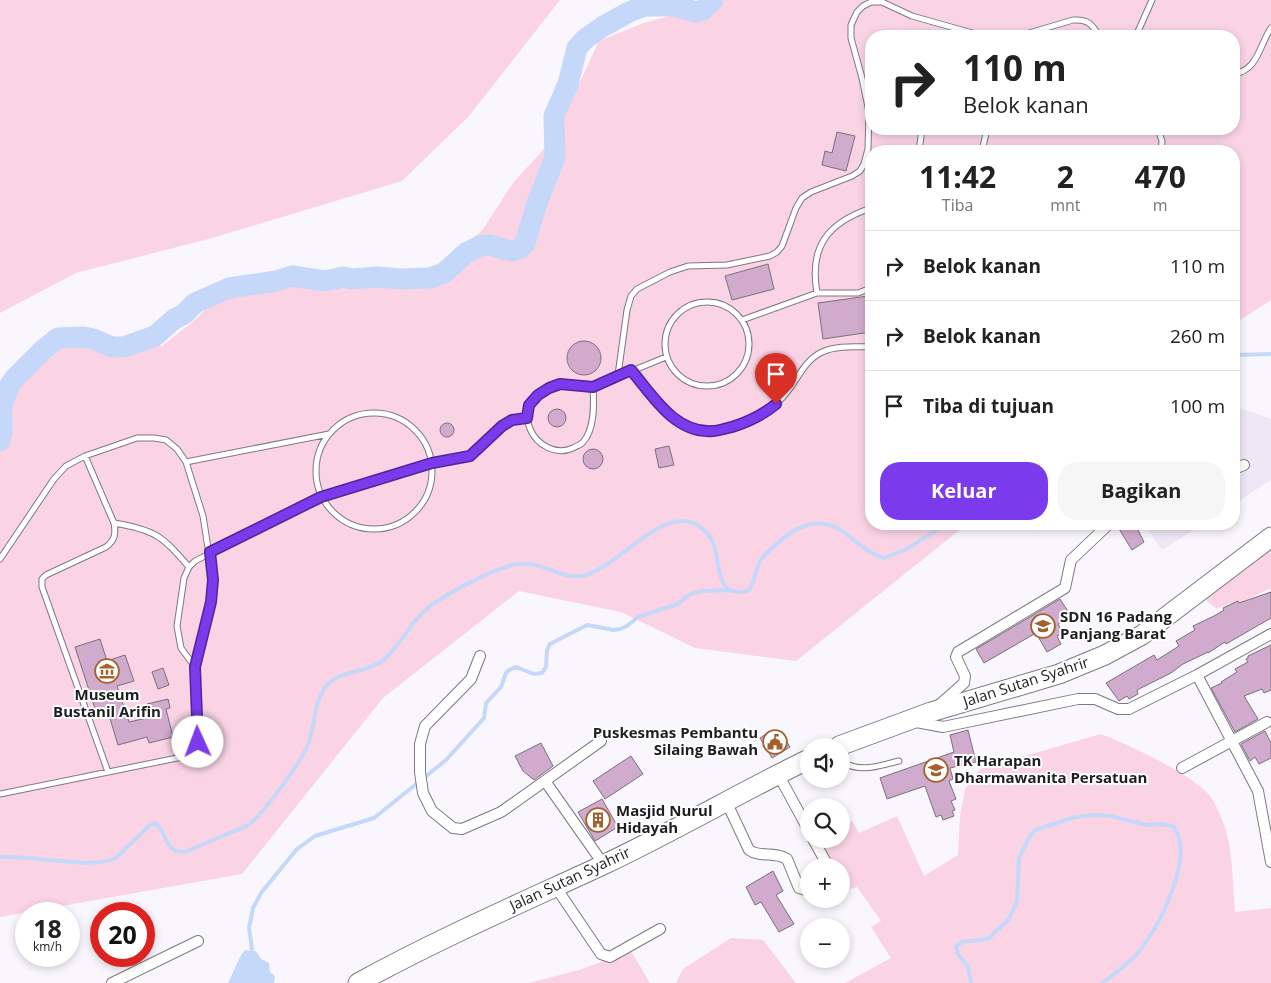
<!DOCTYPE html>
<html lang="id">
<meta charset="utf-8">
<style>
body{margin:0;font-family:"Open Sans",sans-serif;background:#f6f6f6;color:#222;height:100vh;display:flex;flex-direction:column;font-size:19px;white-space:nowrap}
*{box-sizing:border-box;margin:0}
p{font-size:16px;color:#767676}
.icon{flex:none;width:28px;height:28px;fill:none;stroke:currentColor;stroke-width:2;stroke-linecap:round;stroke-linejoin:round}
.map{position:relative;flex:1;overflow:hidden}
.panel{position:absolute;left:865px;top:145px;width:375px;height:385px;display:flex;flex-direction:column;background:#fff;border-radius:20px;box-shadow:0 2px 8px #0003}
.panel>*{flex:none}
.guide{position:absolute;left:865px;top:30px;width:375px;height:105px;border-radius:20px;box-shadow:0 2px 8px #0003;background:#fff;color:#222;overflow:hidden}
.buttons{position:absolute;left:800px;top:738px;display:grid;gap:10px}
.buttons a{display:grid;place-items:center;width:50px;height:50px;border-radius:50%;background:#fff;box-shadow:0 2px 8px #0003;font-size:25px}
.speed{position:absolute;left:15px;top:902px;display:flex;gap:10px;font-size:25px;font-weight:700;text-align:center}
.speed>*{display:grid;place-content:center;width:65px;height:65px;border-radius:50%;background:#fff;box-shadow:0 2px 8px #0003;line-height:1}
.speed small{font-size:12px;font-weight:400}
.speed .limit{border:8px solid #d22;background:#fff;color:#111}
.pin{position:absolute;display:grid;place-items:center;width:42px;height:42px;color:#fff;margin:-51px -21px;border-radius:50% 50% 50% 0;rotate:-45deg;box-shadow:0 0 5px #0007}
.pin .icon{rotate:45deg}
.me{position:absolute;width:55px;margin:-28px;rotate:358deg;stroke-linejoin:round;filter:drop-shadow(0 0 4px #0008)}
.turn{display:flex;align-items:center;gap:18px;height:105px;padding:0 15px;font-size:22px}
.turn .icon{width:65px;height:65px;stroke-width:2.5}
.turn b{display:block;font-size:35px;line-height:42px}
.eta{display:flex;justify-content:space-evenly;align-items:center;height:85px;text-align:center}
.eta b{font-size:30px;font-weight:700;line-height:35px}
.primary-button{display:flex;gap:10px;margin-top:auto;padding:10px 15px}
.primary-button a{flex:1;height:58px;border-radius:20px;background:#7c3aed;color:#fff;font-size:20px;font-weight:700;line-height:58px;text-align:center}
.primary-button a+a{background:#f6f6f6;color:#222}
ul{padding:0;list-style:none}
li{display:flex;align-items:center;gap:15px;height:70px;padding:0 15px;border-top:1px solid #e0e0e0}
li div{flex:1}
li b{display:block;font-size:19px}
li em{font-style:normal}
.map>svg:first-child{display:block}
</style>
<div class="map">
<svg width="1271" height="983" viewBox="0 0 1271 983">
<rect width="100%" height="100%" fill="#f9f6fe"/>
<path fill="#eee7f6" d="M1234,406L1271,419V480L1234,504Z
M1144,524H1203L1162,550Z"/>
<path fill="#fad4e5" fill-rule="evenodd" d="M0,0H560L469,116L402,181L212,238L76,273L0,313Z
M715,0H1271V300L1234,324V151H871V524H967L796,661L695,648L621,612L519,591L383,698L242,874L0,917V417L33,364L61,339L90,336L162,346L195,320L225,289L266,279H336L395,288L435,276L483,229L513,183L553,139L599,41L644,23L709,5ZM871,36H1234V129H871Z
M1271,543V591L1269,589L1232,607L1230,603L1217,609L1208,602L1201,594Z
M1101,734C1129,745 1198,776 1213,800C1218,809 1227,830 1228,839C1233,863 1233,888 1235,912L1271,908V983H845L891,958L871,927L881,921L857,887L841,891V866H826L812,839H841V825L852,821L859,833L897,816L924,876L958,855L960,816L965,789L980,769Z
M731,938L763,940L796,983H676L683,969Z
M631,951L650,983H529L579,970Z"/>
<path fill="#c5d8f9" d="M245,950L256,951L261,959L269,963L270,972L275,976L274,983H228L241,955Z"/>
<g fill="none" stroke-linecap="round" stroke-linejoin="round">
<path stroke="#c5d8f9" stroke-width="4" d="M1234,355L1271,354
M0,857C31,855 91,870 116,858L149,826L155,823C169,833 162,852 185,852C199,846 213,840 227,834C234,831 242,829 248,825C263,815 299,764 307,747C316,728 312,707 324,689C338,669 363,674 381,662C395,652 408,628 420,615C436,598 489,571 512,565C540,558 561,580 582,576C620,569 669,493 706,532C722,548 713,575 729,590
M252,949L249,928L253,908L261,893L297,849L315,836L374,818L446,760L484,718L486,703L501,687L506,673L509,670L516,667L534,674L542,673L546,667L547,650L550,644L587,625L614,630L620,629L627,626L638,617L678,604L687,596L694,593L703,591L729,590L738,592L748,591C756,584 754,567 763,557C786,533 813,510 845,533C858,543 869,554 884,558L907,549L946,524
M971,983L968,967L958,954L956,946L962,942L988,939L1009,919L1017,901L1019,858L1030,836L1035,830L1075,817L1094,815L1110,816L1147,825L1160,824L1173,826C1197,855 1157,933 1135,956C1125,966 1113,975 1102,983"/>
<path stroke="#c5d8f9" stroke-width="21" d="M0,441L2,432V406L9,386L14,379L44,349L58,338L84,337L93,339L112,347H124L155,336L173,320L184,314L195,303L229,288L276,281L292,276L325,281L343,277L351,279L378,277L401,279L430,278L444,273L466,253L480,246L489,245L512,251L519,249L525,243L537,203L555,157L554,116L568,84L577,48L585,39L602,27L629,12L645,6H674L696,12L703,10L713,0"/>
</g>
<path fill="#d0abce" stroke="#787278" d="M837,132L855,136L846,171L822,165L825,151L832,153Z
M768,264L774,289L732,300L725,276Z
M868,296L871,332L823,339L818,303Z
M567 358a17 17 0 1 1 34 0a17 17 0 1 1-34 0Z
M548 418a9 9 0 1 1 18 0a9 9 0 1 1-18 0Z
M440 430a7 7 0 1 1 14 0a7 7 0 1 1-14 0Z
M669,446L674,465L659,468L655,449Z
M583 459a10 10 0 1 1 20 0a10 10 0 1 1-20 0Z
M1116,524H1135L1144,542L1132,550Z
M1271,592V618L1226,644L1225,642L1208,653V652L1183,664L1171,673L1137,690L1138,694L1129,699L1127,696L1119,701L1106,683L1154,655L1157,660L1179,646L1176,641L1195,630L1193,626L1214,616L1224,610L1223,608L1238,601L1239,603Z
M1060,599L1071,616L1058,624L1063,633L1057,636L1061,644L1047,652L1036,633L984,663L976,649Z
M100,639L107,661L125,655L134,681L117,686L129,722L151,717L147,704L168,699L170,708L166,709L173,737L149,743L147,737L118,745L109,715L98,718L75,647Z
M1271,645V690L1264,693L1262,689L1244,696L1258,719L1235,732L1211,688L1222,683L1221,682L1237,672L1235,669L1248,662L1246,659L1248,658V656Z
M163,668L169,685L158,689L152,672Z
M968,730L976,762L950,768L953,779L949,781L956,799L951,801L955,810L952,811L954,816L943,820L941,815L936,817L925,786L887,799L880,778L954,752L950,735Z
M780,731L790,747L772,758L760,738L769,732L772,735Z
M1265,731L1271,743V758L1259,764L1255,757L1250,761L1241,744Z
M541,743L553,766L534,780L523,771L515,756Z
M631,756L643,774L605,799L593,781Z
M602,799L618,827L595,841L578,812Z
M773,871L783,891L776,895L794,924L779,932L761,902L755,905L746,887Z"/>
<g fill="none" stroke-linecap="round" stroke-linejoin="round">
<g stroke="#7d7981" stroke-width="7">
<path id="lane" d="M1019,36L1073,20C1088,19 1092,24 1099,36
M1136,36L1152,0
M1234,74C1258,70 1259,46 1271,28
M1158,129L1162,141L1161,151
M919,151L922,129
M982,151L987,129
M817,293C809,247 827,223 871,208
M665 344a42 42 0 1 1 84 0a42 42 0 1 1-84 0Z
M742,320L817,293H858L871,288
M631,370C654,397 673,431 712,431C720,431 728,428 735,426C752,421 771,411 783,397C797,382 803,361 822,352C837,345 856,347 871,347
M618,375L627,310L631,296L637,289L670,272L688,266L727,265L770,256L777,252L782,246L796,208L802,198L811,192L852,176L860,171L864,164L868,149L869,112L862,78L851,38V25L857,12L863,6L871,2H882L912,16L983,36
M560,384L593,387C594,403 595,429 583,442C581,445 576,446 573,448C538,464 498,403 560,384Z
M593,387L666,357
M316 471a58 58 0 1 1 116 0a58 58 0 1 1-116 0Z
M85,456L114,523C116,534 115,540 106,547L46,575L42,579V587L108,772
M186,462L329,434
M114,523C156,530 162,536 189,567
M0,559L54,479L66,466L85,456L137,438H154L166,440L177,449L186,462L203,516L213,580L211,602L195,667L198,742L195,750L187,756L0,794
M195,667L181,648L177,626L184,578L189,567L195,561L321,497L432,463L470,456L502,426L512,420L527,418
M841,762C863,773 877,766 899,761"/>
</g>
<g stroke="#7d7981" stroke-width="12">
<path id="street" d="M1234,469L1244,465
M480,656L471,679L425,726L420,744V772L423,793L432,811L453,828L462,829L501,812L601,741
M1197,675L1258,791L1271,862
M938,706L964,683L965,676L956,657L958,652L1065,588L1071,560L1109,524
M911,721L943,727L1078,699H1095L1118,709H1129L1197,675L1271,634
M1182,768L1267,722
M778,774L809,831
M545,781L604,865
M726,801L749,850C760,858 775,851 787,859L799,888L809,891
M813,839L828,866
M555,886L601,954L610,957L660,929
M112,983L198,941"/>
</g>
<g stroke="#7d7981" stroke-width="21">
<path id="highway" d="M839,746L931,712L1059,674L1105,655L1142,635L1271,537
M358,983C438,939 521,903 603,865C673,832 739,793 809,759"/>
</g>
<use href="#lane" stroke="#fff" stroke-width="5"/>
<use href="#street" stroke="#fff" stroke-width="10"/>
<use href="#highway" stroke="#fff" stroke-width="19"/>
</g>
<g fill="none" stroke-linecap="round" stroke-linejoin="round">
<g stroke="#51269a" stroke-width="12">
<path id="route" d="M198,742L195,667L211,602L213,580L210,552L321,497L432,463L470,456L502,426L512,420L527,418L529,405L538,395L549,388L560,384L593,387L631,370C653,396 675,434 713,431C719,431 726,428 732,427C748,422 763,415 776,404"/>
</g>
<use href="#route" stroke="#7c3aed" stroke-width="9"/>
</g>
<defs>
<g id="school-ring" transform="scale(1.25)"><circle r="9.5" fill="#fff" stroke="#a3622d" stroke-width="1.5"/><path d="M0-5L7-2L0 1L-7-2ZM-4 1L0 2.5L4 1V4Q0 6-4 4Z" fill="#a3622d"/></g>
<g id="museum-ring" transform="scale(1.25)"><circle r="9.5" fill="#fff" stroke="#a3622d" stroke-width="1.5"/><path d="M0-6L6-3V-2H-6V-3ZM-5-1h2V3h-2ZM-1-1h2V3h-2ZM3-1h2V3H3ZM-6 4H6V6H-6Z" fill="#a3622d"/></g>
<g id="civic-ring" transform="scale(1.25)"><circle r="9.5" fill="#fff" stroke="#a3622d" stroke-width="1.5"/><path d="M-.6-6.5H3V-4.5H.6V-3L4-1V1h2V6H-6V1h2V-1L-.6-3ZM-1.2 2.5V6h2.4V2.5Z" fill="#a3622d"/></g>
<g id="building-ring" transform="scale(1.25)"><circle r="9.5" fill="#fff" stroke="#a3622d" stroke-width="1.5"/><path d="M-4-6H4V6H1V3H-1V6H-4ZM-2.5-4.3h1.7v1.8h-1.7ZM.8-4.3h1.7v1.8H.8ZM-2.5-1h1.7V.8h-1.7ZM.8-1h1.7V.8H.8Z" fill="#a3622d"/></g>
</defs>
<g fill-rule="evenodd">
<use href="#school-ring" x="1043" y="626"/>
<use href="#museum-ring" x="107" y="671"/>
<use href="#civic-ring" x="775" y="742"/>
<use href="#school-ring" x="936" y="770"/>
<use href="#building-ring" x="598" y="820"/>
</g>
<g text-anchor="middle" stroke-width="4" stroke-linejoin="round" paint-order="stroke">
<g font-size="15" font-weight="bold" fill="#1e1d20" stroke="#fff" text-anchor="start">
<text x="1060" y="622">SDN 16 Padang<tspan x="1060" dy="17">Panjang Barat</tspan></text>
<text x="107" y="700" text-anchor="middle">Museum<tspan x="107" dy="17">Bustanil Arifin</tspan></text>
<text x="758" y="738" text-anchor="end">Puskesmas Pembantu<tspan x="758" dy="17">Silaing Bawah</tspan></text>
<text x="954" y="766">TK Harapan<tspan x="954" dy="17">Dharmawanita Persatuan</tspan></text>
<text x="616" y="816">Masjid Nurul<tspan x="616" dy="17">Hidayah</tspan></text>
</g>
<g font-size="15" fill="#1e1d20" stroke="#fff">
<text transform="translate(1026 682) rotate(-18)" y="5">Jalan Sutan Syahrir</text>
<text transform="translate(570 879) rotate(-25)" y="5">Jalan Sutan Syahrir</text>
</g>
</g>
</svg>
<div class="buttons">
<a><svg class="icon" aria-label="sound" viewBox="0 0 24 24"><path d="M4 9h4l5-4v14l-5-4H4zM17 9q2 3 0 6"/></svg></a>
<a><svg class="icon" aria-label="search" viewBox="0 0 24 24"><circle cx="10" cy="10" r="6"/><path d="M15 15l6 6"/></svg></a>
<a>+</a>
<a>−</a>
</div>
<div class="speed"><div>18<small>km/h</small></div><div class="limit">20</div></div>
<div class="pin" style="left:776px;top:404px;background:#d93025"><svg class="icon" aria-label="arrive" viewBox="0 0 24 24"><path d="M6 21V4h12l-3 4 3 4H6"/></svg></div>
<svg class="me" style="left:198px;top:742px" viewBox="-20 -20 40 40"><circle r="19" fill="#fff"/><path d="M0-13L10 11 0 6-10 11z" fill="#7c3aed"/></svg>
<div class="guide">
<div class="turn"><svg class="icon" aria-label="right" viewBox="0 0 24 24"><path d="M7 20v-9h11M14 6l5 5-5 5"/></svg><div><b>110 m</b>Belok kanan</div></div>
</div>
<section class="panel">
<div class="eta">
<div><b>11:42</b><p>Tiba</p></div>
<div><b>2</b><p>mnt</p></div>
<div><b>470</b><p>m</p></div>
</div>
<ul>
<li><svg class="icon" aria-label="right" viewBox="0 0 24 24"><path d="M7 20v-9h11M14 6l5 5-5 5"/></svg><div><b>Belok kanan</b></div><em>110 m</em></li>
<li><svg class="icon" aria-label="right" viewBox="0 0 24 24"><path d="M7 20v-9h11M14 6l5 5-5 5"/></svg><div><b>Belok kanan</b></div><em>260 m</em></li>
<li><svg class="icon" aria-label="arrive" viewBox="0 0 24 24"><path d="M6 21V4h12l-3 4 3 4H6"/></svg><div><b>Tiba di tujuan</b></div><em>100 m</em></li>
</ul>
<div class="primary-button"><a>Keluar</a><a>Bagikan</a></div>
</section>
</div>
